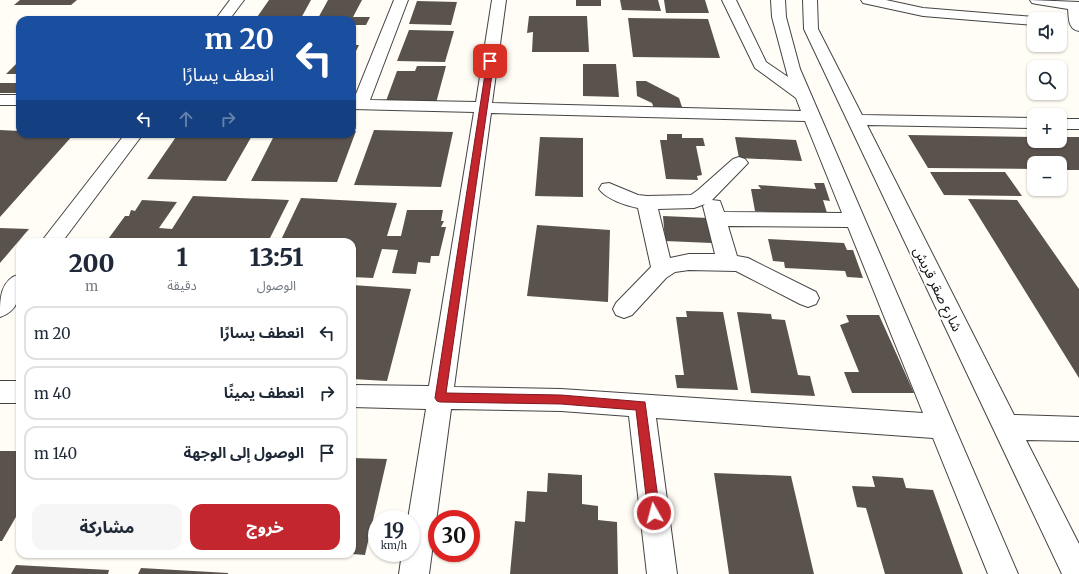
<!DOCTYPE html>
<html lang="ar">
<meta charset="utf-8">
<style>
body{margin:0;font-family:Merriweather,"Noto Sans Arabic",serif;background:#f6f6f7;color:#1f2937;direction:rtl;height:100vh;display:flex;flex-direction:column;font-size:15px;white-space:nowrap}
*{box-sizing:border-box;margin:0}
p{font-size:13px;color:#747a83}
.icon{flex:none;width:22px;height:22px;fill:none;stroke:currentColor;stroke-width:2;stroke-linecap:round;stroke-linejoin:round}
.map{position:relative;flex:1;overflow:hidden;direction:ltr}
.details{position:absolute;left:16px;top:238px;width:340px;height:320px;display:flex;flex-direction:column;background:#fff;border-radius:12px;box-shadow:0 1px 3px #0004;direction:rtl}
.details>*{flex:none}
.hud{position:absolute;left:16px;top:16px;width:340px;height:122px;border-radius:12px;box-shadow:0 1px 3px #0004;direction:rtl;background:#1a4fa0;color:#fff;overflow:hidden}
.tools{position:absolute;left:1027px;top:12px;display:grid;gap:8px}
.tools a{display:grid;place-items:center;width:40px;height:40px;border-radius:8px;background:#fff;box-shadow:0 1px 3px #0004;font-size:20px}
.speed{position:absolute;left:368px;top:510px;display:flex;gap:8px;font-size:20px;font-weight:700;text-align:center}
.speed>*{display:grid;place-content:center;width:52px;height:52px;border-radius:50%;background:#fff;box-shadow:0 1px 3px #0004;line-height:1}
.speed small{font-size:10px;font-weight:400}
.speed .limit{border:6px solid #d22;background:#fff;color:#111}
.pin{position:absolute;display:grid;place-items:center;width:34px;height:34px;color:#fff;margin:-17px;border-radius:8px;box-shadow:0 2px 6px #0006}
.me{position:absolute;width:44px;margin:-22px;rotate:353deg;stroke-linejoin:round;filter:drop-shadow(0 0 3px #0008)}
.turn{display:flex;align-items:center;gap:14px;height:84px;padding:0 16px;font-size:18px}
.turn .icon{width:52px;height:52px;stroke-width:2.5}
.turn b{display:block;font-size:28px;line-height:34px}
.lanes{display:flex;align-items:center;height:38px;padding:0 16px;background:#0003;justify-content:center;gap:20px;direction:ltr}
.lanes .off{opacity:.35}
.eta{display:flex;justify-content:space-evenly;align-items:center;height:68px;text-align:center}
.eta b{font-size:24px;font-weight:800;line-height:28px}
.action{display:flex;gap:8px;margin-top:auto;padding:8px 16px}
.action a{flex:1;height:46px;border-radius:12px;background:#c4262e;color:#fff;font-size:16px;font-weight:800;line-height:46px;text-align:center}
.action a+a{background:#f6f6f7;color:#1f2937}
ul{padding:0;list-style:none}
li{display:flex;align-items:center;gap:12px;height:54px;margin:0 8px 6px;padding:0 8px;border:2px solid #e0e1e3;border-radius:12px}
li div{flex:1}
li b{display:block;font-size:15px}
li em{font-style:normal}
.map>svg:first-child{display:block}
</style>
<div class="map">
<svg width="1079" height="574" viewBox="0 0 1079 574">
<rect width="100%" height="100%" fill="#fffdf5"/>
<path fill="#5a524d" d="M20,0H77L71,5H14Z
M269,0H311L300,20H255Z
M328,0H362L353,17H370L366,25H352V20H317Z
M576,0H601V6H576Z
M620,0H658L661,11L622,10Z
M664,0H705L709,13H666Z
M417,1L457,2L451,25L409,24Z
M529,16H587L589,52H532L533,32L527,33Z
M628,18L708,19L720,58L633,57Z
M409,30L454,31L445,62L397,61Z
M352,45H359L352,59Z
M20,60V74H6Z
M583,64H616L619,97L583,96Z
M417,66H446L436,103L386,101L397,71H415Z
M636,81H646L679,98L683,110L655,111L652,103L637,96Z
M0,83H20V93H0Z
M0,130L20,131V134H74L0,217Z
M374,130L453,132L441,187L354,185Z
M352,131H356L337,182L251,181L275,134H352Z
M178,134H253L226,181L147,179Z
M667,134H682V138H703L705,146H696L702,175L697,176L698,180L666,179L660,140H667Z
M908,135L1034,137V141H1060V137H1079V170H1060V163H1034V169L928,168Z
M540,137L583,138V197L535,196Z
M735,137L796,140L802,161L739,158Z
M930,172H1005L1022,196L944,195Z
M814,183H824L830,201L823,200L828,216L755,211L751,189H761L758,185L816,189Z
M193,196L289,200L268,242H106L125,216H129L131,210L135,211L142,200L177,202L159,228L172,229Z
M301,198L397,203L387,236H401L407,210H443L441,221H444L441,227H446L439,256H431L430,263L418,262L416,274L392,273L398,250L382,249L373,278L352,277V242H280Z
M968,199L1017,200L1079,289V378Z
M663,216L708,218L712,243L665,241Z
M537,225L610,230L608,302L527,296Z
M0,228L29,229L0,263Z
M768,239L844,243L847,250H853L863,278L847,277L845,271L785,268L784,262L773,261Z
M352,285L411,289L387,381L352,379Z
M686,311L723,312L738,390L677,388L675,375H684L676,317H687Z
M737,312L771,314L772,319L785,320L798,375L810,376L815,396L751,393Z
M846,315H879L914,393H852L844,372H859L840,325L849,322Z
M0,451H20V510L2,541H0Z
M352,458L387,459L365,555L352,554Z
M548,473L582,475V504L598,506V520L617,522L618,574H510L515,521L525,522L527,491L547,492Z
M714,473L791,476L814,574H729Z
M872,476L903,478L906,488L933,490L963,574H885L866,508L857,507L852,486L875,487Z
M16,565L109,570L108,574H11Z
M141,568L228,573V574H138Z"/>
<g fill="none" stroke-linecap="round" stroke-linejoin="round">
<g stroke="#444" stroke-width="2">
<path id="minor" d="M230,0H244L229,20H215Z
M394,0H408L370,100L476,102L492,0H506L492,103L801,111L796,98L755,68L722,0H736L766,62L788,77L772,17L771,0H785L786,17L800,69L1018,574H988L933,438L656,418L677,574H647L629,416L561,411L451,409L429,574H399L402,553H411V519H408L426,409L352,407V385L429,386L474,112L352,109V99H354ZM491,113L805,121L842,213L724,212L720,201L712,200L748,163L745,159L739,157L733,159L698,190L691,195L647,196L638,195L609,183L602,184L599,189C606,199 627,206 638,208L651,267L616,303L613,309L616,315L624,318L632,315L666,278L675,272L689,270L736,271L800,304L808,307L816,304L819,298L816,292L748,258L737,256L728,226L848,227L923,413L561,389L454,387ZM705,204L703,206L715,254H689L670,258L658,209L694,208Z
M803,0H817L818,29L862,115L1034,118V128L867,125L1014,415L1079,417V441L1026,440L1079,544V574H1062L804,29Z
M861,0H886L923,8L1034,17L1040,19H1034V25L923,16L863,3Z
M1030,0L1079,2V31C1068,29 1069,19 1068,9L1037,4L1032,3Z
M0,95H20V105H0Z
M1060,119H1079V129H1060Z
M125,134H143L62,242H41Z
M20,274C20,292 21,310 0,317C0,298 0,280 20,274Z
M0,381H20V403H0Z"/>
</g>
<use href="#minor" fill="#fff" fill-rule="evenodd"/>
</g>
<path fill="#c4262e" stroke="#7f191e" d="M490,59L494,61L446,393L561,395L645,402L660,513L658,517L654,519L650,517L648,513L636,410L561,404L440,402L437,401L435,398L487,61Z"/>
<g text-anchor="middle" stroke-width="4" stroke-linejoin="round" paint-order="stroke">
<g font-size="14" fill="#111" stroke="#fff">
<text transform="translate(938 289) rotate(64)" y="5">شارع صقر قريش</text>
</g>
</g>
</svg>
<div class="tools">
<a><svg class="icon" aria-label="sound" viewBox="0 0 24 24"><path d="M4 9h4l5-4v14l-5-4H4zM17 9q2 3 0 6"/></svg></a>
<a><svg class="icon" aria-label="search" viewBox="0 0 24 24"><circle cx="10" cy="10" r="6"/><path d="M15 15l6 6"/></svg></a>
<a>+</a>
<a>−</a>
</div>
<div class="speed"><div>19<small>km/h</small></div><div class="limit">30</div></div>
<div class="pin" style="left:490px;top:61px;background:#d93025"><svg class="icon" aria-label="arrive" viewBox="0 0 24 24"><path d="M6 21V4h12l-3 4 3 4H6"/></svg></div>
<svg class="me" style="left:654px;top:513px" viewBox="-20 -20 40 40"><circle r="17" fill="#c4262e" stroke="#fff" stroke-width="3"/><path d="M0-11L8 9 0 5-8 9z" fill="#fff"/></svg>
<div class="hud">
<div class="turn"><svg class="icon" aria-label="left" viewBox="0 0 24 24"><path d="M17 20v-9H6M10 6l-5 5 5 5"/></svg><div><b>20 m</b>انعطف يسارًا</div></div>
<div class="lanes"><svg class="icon" aria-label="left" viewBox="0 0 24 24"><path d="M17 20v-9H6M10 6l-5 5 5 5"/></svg><svg class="icon off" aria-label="ahead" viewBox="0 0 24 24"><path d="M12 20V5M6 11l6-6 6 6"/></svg><svg class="icon off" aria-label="right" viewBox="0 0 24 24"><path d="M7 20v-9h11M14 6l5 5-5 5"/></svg></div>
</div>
<section class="details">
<div class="eta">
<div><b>13:51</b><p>الوصول</p></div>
<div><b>1</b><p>دقيقة</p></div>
<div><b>200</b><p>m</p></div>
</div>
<ul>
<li><svg class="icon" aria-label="left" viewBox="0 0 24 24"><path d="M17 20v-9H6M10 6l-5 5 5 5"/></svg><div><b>انعطف يسارًا</b></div><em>20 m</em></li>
<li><svg class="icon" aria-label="right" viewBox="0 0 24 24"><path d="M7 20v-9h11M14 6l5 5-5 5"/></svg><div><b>انعطف يمينًا</b></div><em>40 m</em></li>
<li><svg class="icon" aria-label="arrive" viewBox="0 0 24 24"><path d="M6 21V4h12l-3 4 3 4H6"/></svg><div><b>الوصول إلى الوجهة</b></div><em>140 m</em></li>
</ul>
<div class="action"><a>خروج</a><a>مشاركة</a></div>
</section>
</div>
